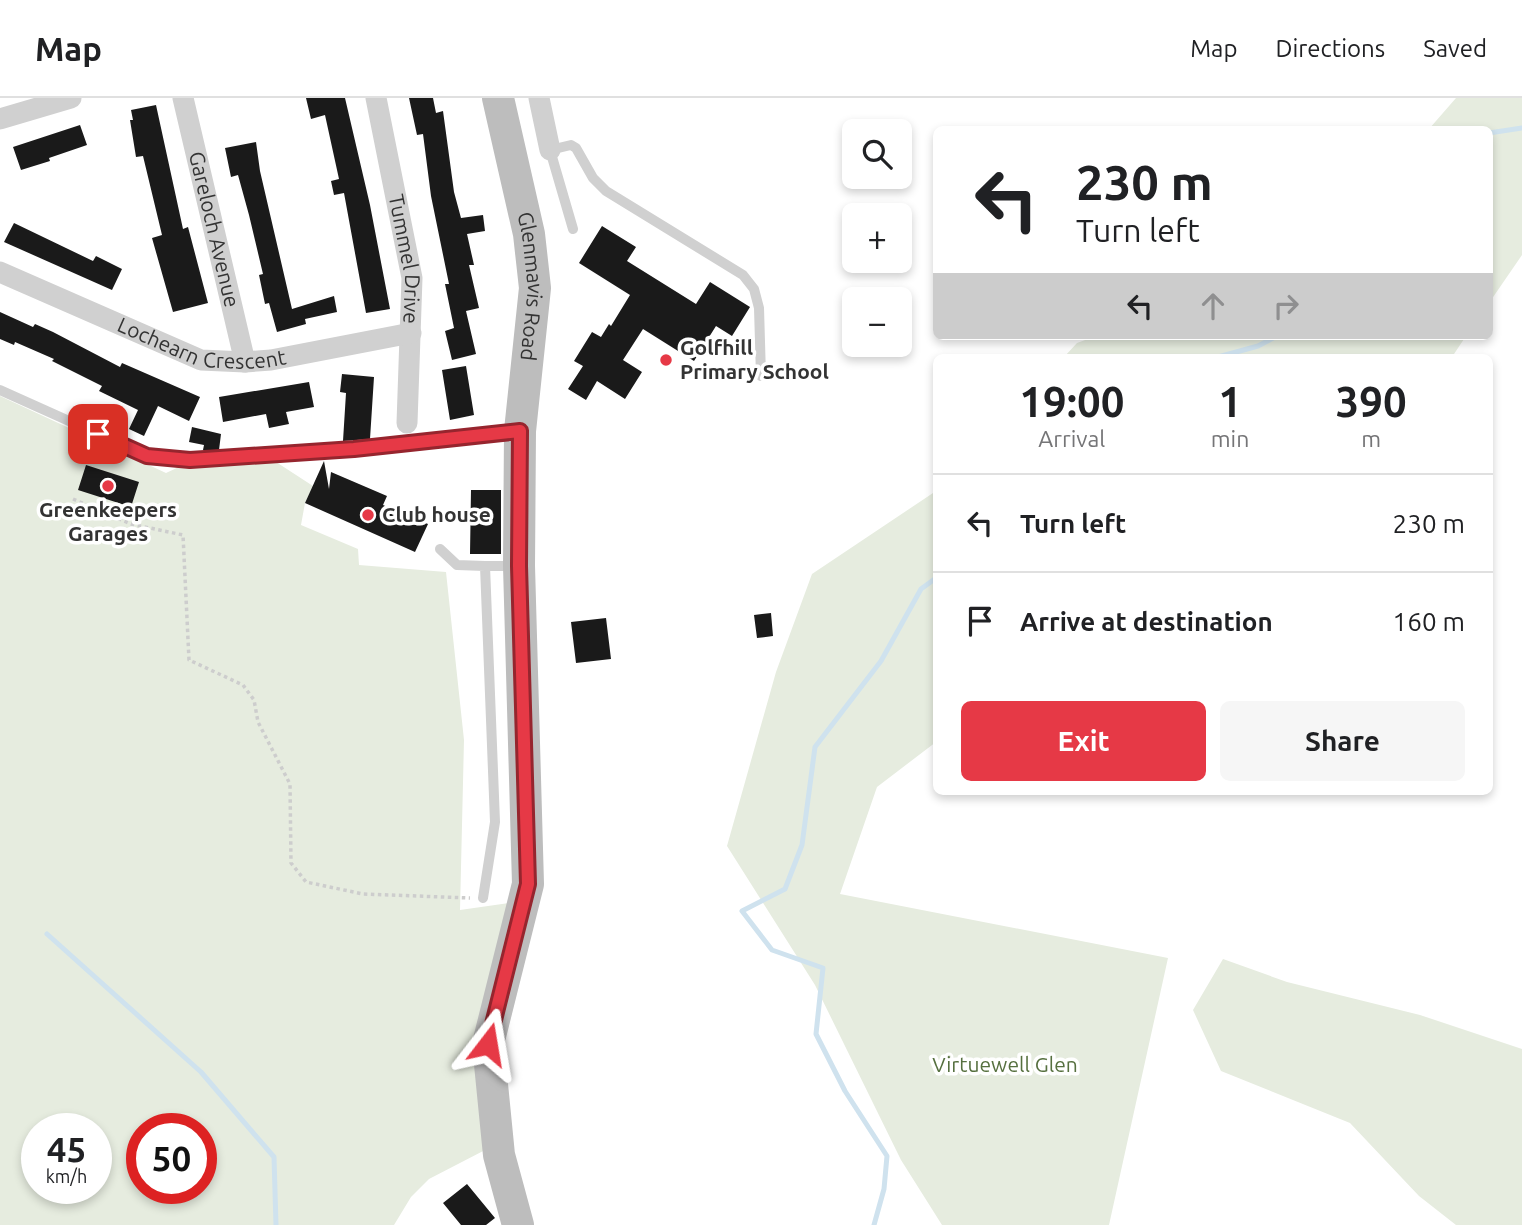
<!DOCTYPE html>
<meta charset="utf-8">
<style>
body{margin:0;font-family:Ubuntu,sans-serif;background:#f6f6f6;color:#202124;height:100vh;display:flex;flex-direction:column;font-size:26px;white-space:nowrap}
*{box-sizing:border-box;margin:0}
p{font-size:23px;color:#757577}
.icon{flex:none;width:38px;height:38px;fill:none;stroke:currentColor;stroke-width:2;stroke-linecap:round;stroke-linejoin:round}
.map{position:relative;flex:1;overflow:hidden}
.details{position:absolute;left:933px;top:256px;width:560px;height:441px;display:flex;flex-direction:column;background:#fff;border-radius:10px;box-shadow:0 4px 10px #0003}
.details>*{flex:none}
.hud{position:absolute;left:933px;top:28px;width:560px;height:214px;border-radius:10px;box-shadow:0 4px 10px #0003;background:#fff;color:#202124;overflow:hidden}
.controls{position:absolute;left:842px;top:21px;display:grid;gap:14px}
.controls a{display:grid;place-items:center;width:70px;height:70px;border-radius:10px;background:#fff;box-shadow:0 4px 10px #0003;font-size:35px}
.speed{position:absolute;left:21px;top:1015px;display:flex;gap:14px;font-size:35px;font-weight:700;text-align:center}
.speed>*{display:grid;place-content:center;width:91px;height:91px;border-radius:50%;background:#fff;box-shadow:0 4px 10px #0003;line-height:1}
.speed small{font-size:18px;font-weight:400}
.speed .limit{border:10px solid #d22;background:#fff;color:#111}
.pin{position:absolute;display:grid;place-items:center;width:60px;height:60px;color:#fff;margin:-30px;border-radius:14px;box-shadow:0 4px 10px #0006}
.me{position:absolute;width:77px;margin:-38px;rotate:14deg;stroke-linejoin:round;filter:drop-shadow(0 0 5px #0008)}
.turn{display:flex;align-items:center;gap:24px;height:147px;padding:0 28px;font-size:32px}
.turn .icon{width:91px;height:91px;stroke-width:2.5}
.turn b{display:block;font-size:49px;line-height:60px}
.lanes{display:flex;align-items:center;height:66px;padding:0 28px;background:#0003;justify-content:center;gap:35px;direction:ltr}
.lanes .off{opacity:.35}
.eta{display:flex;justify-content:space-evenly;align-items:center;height:119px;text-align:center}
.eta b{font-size:42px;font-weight:700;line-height:49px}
.cta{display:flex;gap:14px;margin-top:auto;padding:14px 28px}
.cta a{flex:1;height:80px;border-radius:10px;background:#e63946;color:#fff;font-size:28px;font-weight:700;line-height:80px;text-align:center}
.cta a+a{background:#f6f6f6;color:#202124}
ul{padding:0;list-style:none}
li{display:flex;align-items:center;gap:21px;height:98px;padding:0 28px;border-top:2px solid #e0e0e0}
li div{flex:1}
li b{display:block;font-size:26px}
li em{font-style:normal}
header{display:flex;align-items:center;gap:42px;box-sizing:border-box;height:98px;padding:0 35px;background:#fff;border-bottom:2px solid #e0e0e0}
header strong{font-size:33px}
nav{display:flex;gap:38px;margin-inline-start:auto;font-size:24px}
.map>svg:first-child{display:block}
</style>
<header>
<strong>Map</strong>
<nav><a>Map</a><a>Directions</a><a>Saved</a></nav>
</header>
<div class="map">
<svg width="1522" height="1127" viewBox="0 0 1522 1127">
<rect width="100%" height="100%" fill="#fff"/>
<path fill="#e6ecdf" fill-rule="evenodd" d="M1456,0H1522V157L1489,205V32L1429,31Z
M1096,238H1466L1452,259H1064L1077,245Z
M0,298L166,375L181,368L273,362L313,388L305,405L301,427L358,451L359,467L446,474L464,642L460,812L509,805L487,1051L429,1081L411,1099L394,1127H0ZM37,1031H96V1090H37ZM142,1031H201V1090H142Z
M936,393V644L877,689L840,796L1168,860L1109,1127H942L901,1062L815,887L727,748L776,574L812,476Z
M1223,861L1287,884L1420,917L1522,951V1127H1456L1419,1098L1350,1025L1221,973L1193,912Z"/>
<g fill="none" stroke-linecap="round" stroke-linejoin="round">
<path stroke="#cfe2ee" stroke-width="5" d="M1489,35L1522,30
M1218,259L1258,248L1277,238
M47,836L201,974L274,1059L276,1127
M874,1127L884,1091L887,1058L845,993L816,936L823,870L772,852L742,813L785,791L802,747L815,649L881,563L921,491L936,480"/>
</g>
<path fill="#1a1a1a" d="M306,0H345L370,107L390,211L366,215L344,95L334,97L331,83L339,81L325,17L311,21Z
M409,0H433L436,15L443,13L454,94L461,120L483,117L485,133L467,136L474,167H469L479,210L466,213L476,256L452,262L445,233L454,230L445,186H449L431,98L423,36L417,37Z
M156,7L183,131L188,129L208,205L173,214L152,140L162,137L143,58L136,59L130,22H133L131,12Z
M80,27L87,47L49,60L50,63L21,72L13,49Z
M256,44L260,73L292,211L334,198L337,214L305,221L306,226L277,234L269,205L265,206L259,177L263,176L249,117L238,77L231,79L225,50Z
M14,125L93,163L96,158L122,171L112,192L4,144Z
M602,128L636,149L627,163L696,206L710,184L750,209L732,238L716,228L694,263L643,231L623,262L642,274L625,301L597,283L586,302L568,291L583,268L574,263L592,234L601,239L609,226L611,228L630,197L579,165Z
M0,214L33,229L35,226L53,234L120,269L122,265L200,299L189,323L158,308L144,338L129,331L138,312L99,293L102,288L52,263L54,261L15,244L14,247L0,241Z
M466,268L474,317L450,322L442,272Z
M342,276L374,279L370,341L343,343L346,295L340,294Z
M309,284L314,309L286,314L289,326L269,330L266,316L223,324L219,299Z
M192,329L221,336L219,352H203L204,347L189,344Z
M324,363L329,391L331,374L387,398L383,407L428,426L415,454L305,405Z
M86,367L139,384L131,409L78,392Z
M471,392H501V456H470Z
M771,515L773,538L757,540L754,517Z
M606,520L611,561L576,565L571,524Z
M467,1086L495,1120L486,1127H461L443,1105Z"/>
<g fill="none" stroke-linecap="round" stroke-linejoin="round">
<path stroke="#cdcdcd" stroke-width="3.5" stroke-dasharray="3.5 3.5" stroke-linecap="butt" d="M73,401L131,426L183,437L189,562L243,587L254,602L258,624L290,686L291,765L306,784L363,796L470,800"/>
<path stroke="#d0d0d0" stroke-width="10" d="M573,131L550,52L571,47L576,50L593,80L606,93L743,177L754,191L759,210L761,278
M0,292L147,358L190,362L354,351L517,333
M440,451L457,467L485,468
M483,800L495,724L485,468H517"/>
<g stroke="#d0d0d0" stroke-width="21">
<path id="s1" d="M183,0L245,264"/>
<path id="s2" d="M376,0L412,180L407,325"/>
<path d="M539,0L550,52"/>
<path d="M0,21L71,0"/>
<path id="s3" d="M0,174L201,262L245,264L271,262L411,235"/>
</g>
<path stroke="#bdbdbd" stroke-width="32" id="s4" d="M498,0L529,136L535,190L520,333L519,468L528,786L488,946L499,1057L518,1127"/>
</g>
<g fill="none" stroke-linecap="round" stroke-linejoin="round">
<g stroke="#96252e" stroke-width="18">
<path id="route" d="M98,336L147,358L190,362L354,351L520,333L519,468L528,786L488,946"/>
</g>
<use href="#route" stroke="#e63946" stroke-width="12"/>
</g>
<g fill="#e63946" stroke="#fff" stroke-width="2.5">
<circle cx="666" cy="262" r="7"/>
<circle cx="108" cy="388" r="7"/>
<circle cx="368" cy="417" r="7"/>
</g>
<g text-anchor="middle" stroke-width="7" stroke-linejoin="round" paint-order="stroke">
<g font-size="21" fill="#333" stroke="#fff">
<text dy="7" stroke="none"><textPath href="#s1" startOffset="135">Gareloch Avenue</textPath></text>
<text dy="7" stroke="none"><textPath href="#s2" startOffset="164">Tummel Drive</textPath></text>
<text dy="7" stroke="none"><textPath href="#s4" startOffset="192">Glenmavis Road</textPath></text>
<text dy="7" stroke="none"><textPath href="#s3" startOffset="217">Lochearn Crescent</textPath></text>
</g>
<g font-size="21" font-weight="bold" fill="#333" stroke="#fff" text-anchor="start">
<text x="680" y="257">Golfhill<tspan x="680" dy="24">Primary School</tspan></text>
<text x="108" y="419" text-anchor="middle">Greenkeepers<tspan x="108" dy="24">Garages</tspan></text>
<text x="382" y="424">Club house</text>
</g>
<g font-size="21" fill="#56703f" stroke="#fff">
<text x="1005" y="974">Virtuewell Glen</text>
</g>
</g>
</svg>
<div class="controls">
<a><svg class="icon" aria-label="search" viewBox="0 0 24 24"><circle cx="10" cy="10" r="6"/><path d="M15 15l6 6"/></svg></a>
<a>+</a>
<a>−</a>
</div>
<div class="speed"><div>45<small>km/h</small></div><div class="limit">50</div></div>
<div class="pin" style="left:98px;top:336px;background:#d93025"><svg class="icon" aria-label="arrive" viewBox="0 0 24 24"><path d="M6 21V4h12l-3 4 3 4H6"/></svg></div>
<svg class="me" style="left:488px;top:946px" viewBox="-20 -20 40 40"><path d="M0-17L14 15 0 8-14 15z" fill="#e63946" stroke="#fff" stroke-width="4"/></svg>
<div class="hud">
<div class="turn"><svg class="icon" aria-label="left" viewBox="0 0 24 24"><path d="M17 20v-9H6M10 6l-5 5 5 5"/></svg><div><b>230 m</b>Turn left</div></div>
<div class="lanes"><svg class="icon" aria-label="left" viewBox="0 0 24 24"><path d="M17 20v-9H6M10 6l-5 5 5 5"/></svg><svg class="icon off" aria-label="ahead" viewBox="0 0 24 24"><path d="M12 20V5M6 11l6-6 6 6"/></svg><svg class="icon off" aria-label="right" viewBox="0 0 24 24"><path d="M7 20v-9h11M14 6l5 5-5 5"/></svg></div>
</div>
<section class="details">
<div class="eta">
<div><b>19:00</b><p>Arrival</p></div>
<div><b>1</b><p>min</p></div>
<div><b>390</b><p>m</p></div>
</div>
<ul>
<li><svg class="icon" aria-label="left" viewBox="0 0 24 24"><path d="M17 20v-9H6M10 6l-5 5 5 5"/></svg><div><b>Turn left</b></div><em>230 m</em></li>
<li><svg class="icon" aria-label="arrive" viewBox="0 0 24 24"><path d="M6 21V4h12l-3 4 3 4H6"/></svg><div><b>Arrive at destination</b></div><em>160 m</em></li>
</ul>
<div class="cta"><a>Exit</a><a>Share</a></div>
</section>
</div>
